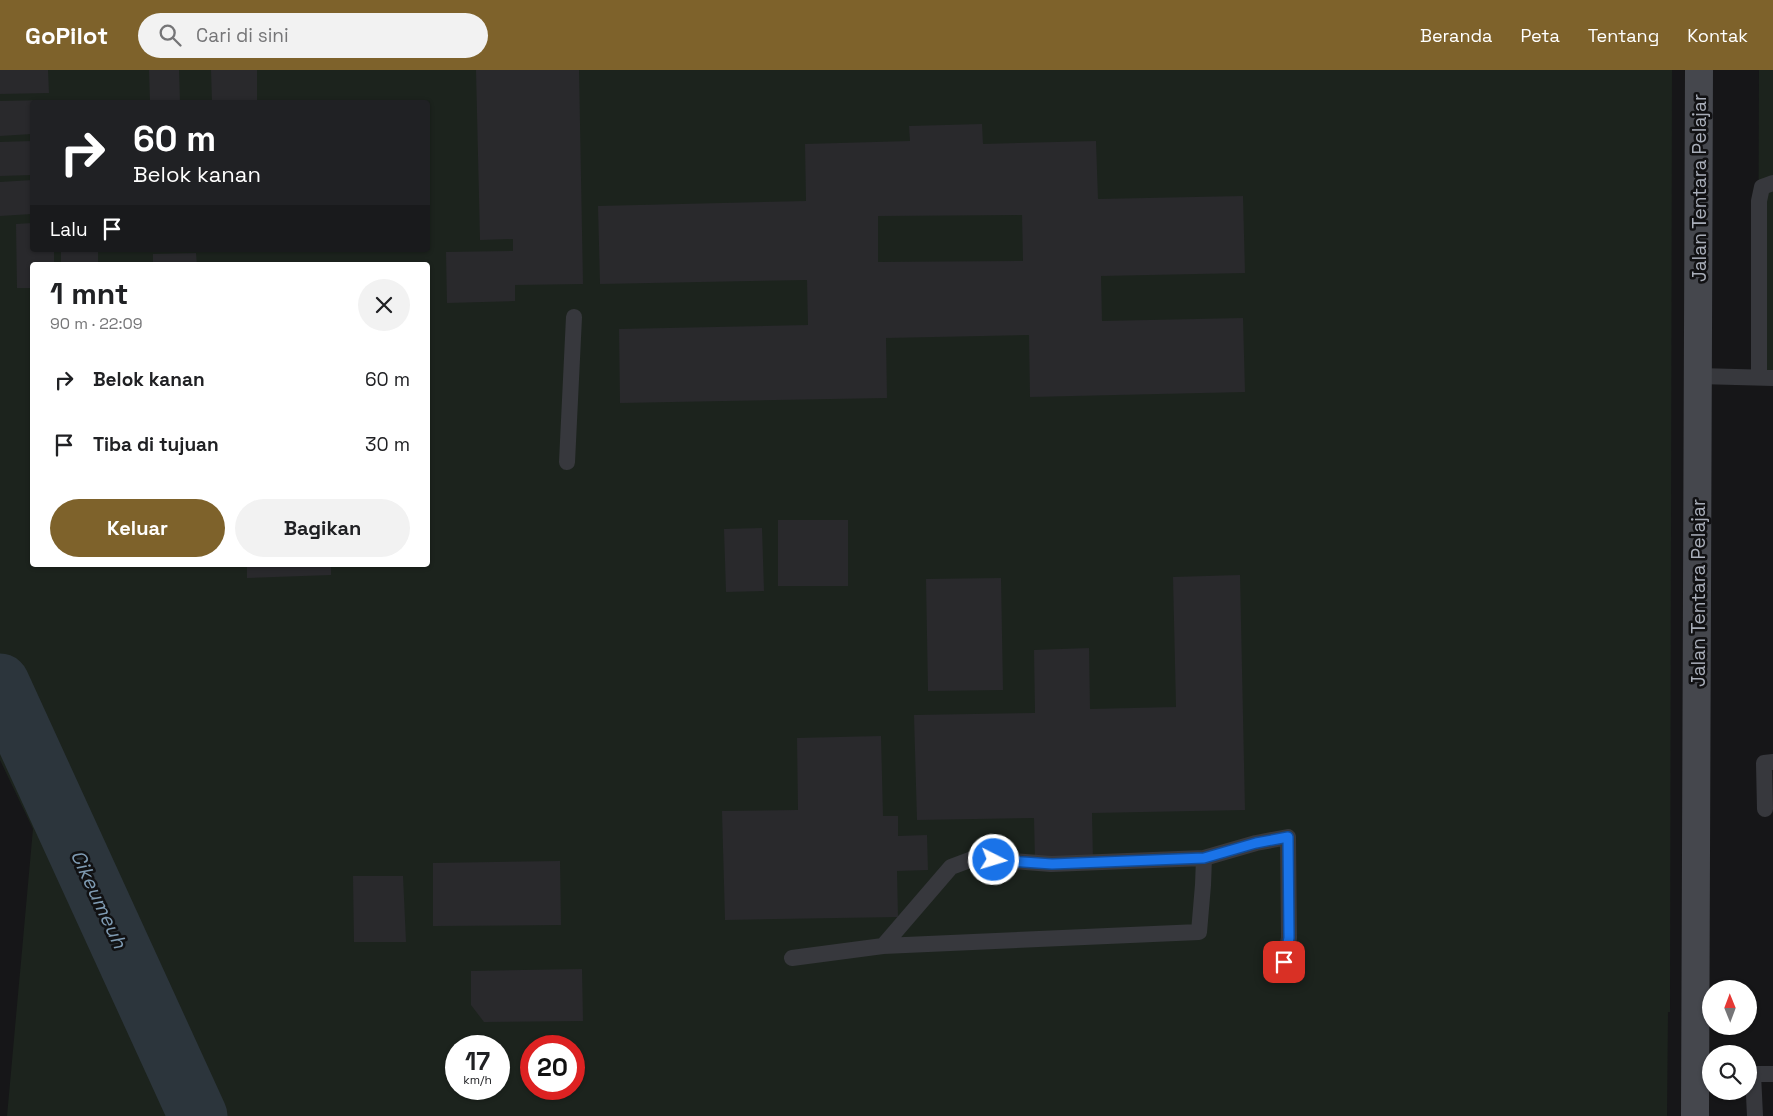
<!DOCTYPE html>
<html lang="id">
<meta charset="utf-8">
<style>
body{margin:0;font-family:"Space Grotesk",sans-serif;background:#f2f2f2;color:#202124;height:100vh;display:flex;flex-direction:column;font-size:19px;white-space:nowrap}
*{box-sizing:border-box;margin:0}
p{font-size:16px;color:#757577}
.icon{flex:none;width:28px;height:28px;fill:none;stroke:currentColor;stroke-width:2;stroke-linecap:round;stroke-linejoin:round}
.map{position:relative;flex:1;overflow:hidden}
.drawer{position:absolute;left:30px;top:192px;width:400px;height:305px;display:flex;flex-direction:column;background:#fff;border-radius:5px;box-shadow:0 1px 4px #0004}
.drawer>*{flex:none}
.hud{position:absolute;left:30px;top:30px;width:400px;height:152px;border-radius:5px;box-shadow:0 1px 4px #0004;background:#202124;color:#fff;overflow:hidden}
.needle{width:32px;rotate:359deg}
.buttons{position:absolute;left:1702px;top:910px;display:grid;gap:10px}
.buttons a{display:grid;place-items:center;width:55px;height:55px;border-radius:50%;background:#fff;box-shadow:0 1px 4px #0004;font-size:25px}
.speed{position:absolute;left:445px;top:965px;display:flex;gap:10px;font-size:25px;font-weight:700;text-align:center}
.speed>*{display:grid;place-content:center;width:65px;height:65px;border-radius:50%;background:#fff;box-shadow:0 1px 4px #0004;line-height:1}
.speed small{font-size:12px;font-weight:400}
.speed .limit{border:8px solid #d22;background:#fff;color:#111}
.pin{position:absolute;display:grid;place-items:center;width:42px;height:42px;color:#fff;margin:-21px;border-radius:10px;box-shadow:0 2px 8px #0006}
.me{position:absolute;width:55px;margin:-28px;rotate:95deg;stroke-linejoin:round;filter:drop-shadow(0 0 4px #0008)}
.turn{display:flex;align-items:center;gap:18px;height:105px;padding:0 20px;font-size:22px}
.turn .icon{width:65px;height:65px;stroke-width:2.5}
.turn b{display:block;font-size:35px;line-height:42px}
.then{display:flex;align-items:center;height:48px;padding:0 20px;background:#0003;gap:10px;font-size:19px}
.round{display:grid;place-items:center;flex:none;width:52px;height:52px;border-radius:26px;background:#f2f2f2}
.head{display:flex;align-items:center;justify-content:space-between;height:85px;padding:0 20px}
h1{font-size:30px;font-weight:600;line-height:38px}
.cta{display:flex;gap:10px;margin-top:auto;padding:10px 20px}
.cta a{flex:1;height:58px;border-radius:30px;background:#7e622b;color:#fff;font-size:20px;font-weight:600;line-height:58px;text-align:center}
.cta a+a{background:#f2f2f2;color:#202124}
ul{padding:0;list-style:none}
li{display:flex;align-items:center;gap:15px;height:65px;padding:0 20px}
li div{flex:1}
li b{display:block;font-size:19px}
li em{font-style:normal}
header{display:flex;align-items:center;gap:30px;box-sizing:border-box;height:70px;padding:0 25px;background:#7e622b;color:#fff}
header strong{font-size:24px}
nav{display:flex;gap:28px;margin-inline-start:auto;font-size:18px}
.search{width:350px;height:45px;background:#f2f2f2;display:flex;align-items:center;gap:12px;box-sizing:border-box;padding:0 18px;border-radius:28px;color:#757577;font-size:19px}
.map>svg:first-child{display:block}
</style>
<header>
<strong>GoPilot</strong>
<div class="search"><svg class="icon" aria-label="search" viewBox="0 0 24 24"><circle cx="10" cy="10" r="6"/><path d="M15 15l6 6"/></svg>Cari di sini</div>
<nav><a>Beranda</a><a>Peta</a><a>Tentang</a><a>Kontak</a></nav>
</header>
<div class="map">
<svg width="1773" height="1046" viewBox="0 0 1773 1046">
<rect width="100%" height="100%" fill="#161618"/>
<path fill="#1c231d" fill-rule="evenodd" d="M0,0H1672L1670,942H1668L1667,1046H7L33,759L0,690ZM32,32H428V180H32ZM32,195H428V495H32ZM456,976H499V1019H456ZM531,976H574V1019H531Z
M1759,0H1773V305H1758Z"/>
<g fill="none" stroke-linecap="round" stroke-linejoin="round">
<path stroke="#2c353c" stroke-width="59" d="M0,613L198,1046"/>
</g>
<path fill="#29292c" fill-rule="evenodd" d="M0,0H48L49,23L0,24Z
M149,0H179L180,32H150Z
M211,0H257V32H212Z
M476,0H579L583,214L515,215V231L447,233L446,182L513,181V169L480,170Z
M48,30V32H32V64L0,66V31Z
M982,54L983,74L1096,71L1098,129L1243,126L1245,203L1101,206L1102,251L1243,248L1245,322L1030,327L1029,265L886,268L887,328L620,333L619,259L808,255L807,210L600,214L598,136L806,131L805,74L910,71L909,56ZM1022,145L1023,191L878,192V146Z
M32,71V105L0,106V72Z
M32,110V144L0,146V112Z
M32,153V180H54V195H32V218H17L16,154Z
M61,180H98V195H61Z
M161,180H192V182H161Z
M196,183L197,195H153V184Z
M778,450H848V516H778Z
M762,458L764,521L726,522L724,459Z
M247,495H331V505L247,508Z
M1240,505L1245,740L1092,743L1093,791L1035,792L1034,748L917,750L914,645L1035,643L1034,580L1089,578L1090,639L1176,637L1173,507Z
M1001,508L1003,620L928,621L926,509Z
M881,666L883,746H898V766L927,765L928,800L897,801L898,847L725,850L722,741L798,740L797,668Z
M560,791L561,855L433,856V793Z
M353,806H403L406,872H354Z
M582,899L583,951L484,952L471,935V901Z"/>
<g fill="none" stroke-linecap="round" stroke-linejoin="round">
<path stroke="#37383d" stroke-width="16" d="M1699,306L1773,308
M1759,307V131L1762,117L1773,113
M567,392L574,247
M1765,739L1764,693L1773,692
M883,876L951,797L975,788L1051,794L1204,788
M792,888L883,876L1199,862L1203,815L1204,788L1256,773L1288,767L1289,868L1284,892
M1749,1004H1773
M1753,1004L1755,1046"/>
<path stroke="#45474d" stroke-width="28" d="M1695,1046L1699,0"/>
</g>
<g fill="none" stroke-linecap="round" stroke-linejoin="round">
<g stroke="#114b97" stroke-width="12">
<path id="route" d="M994,790L1052,794L1204,788L1256,773L1288,767L1289,868L1284,892"/>
</g>
<use href="#route" stroke="#1a73e8" stroke-width="9"/>
</g>
<g text-anchor="middle" stroke-width="5" stroke-linejoin="round" paint-order="stroke">
<g font-size="19" fill="#a8adb8" stroke="#111113">
<text transform="translate(1699 118) rotate(-90)" y="7">Jalan Tentara Pelajar</text>
<text transform="translate(1698 523) rotate(-90)" y="7">Jalan Tentara Pelajar</text>
</g>
<g font-size="20" font-style="italic" fill="#7f9bb3" stroke="#111113">
<text transform="translate(99 829) rotate(65)" y="7">Cikeumeuh</text>
</g>
</g>
</svg>
<div class="buttons">
<a><svg class="needle" viewBox="-14 -14 28 28"><path d="M0-13l5 13h-10z" fill="#e53935"/><path d="M0 13l5-13h-10z" fill="#757577"/></svg></a>
<a><svg class="icon" aria-label="search" viewBox="0 0 24 24"><circle cx="10" cy="10" r="6"/><path d="M15 15l6 6"/></svg></a>
</div>
<div class="speed"><div>17<small>km/h</small></div><div class="limit">20</div></div>
<div class="pin" style="left:1284px;top:892px;background:#d93025"><svg class="icon" aria-label="arrive" viewBox="0 0 24 24"><path d="M6 21V4h12l-3 4 3 4H6"/></svg></div>
<svg class="me" style="left:994px;top:790px" viewBox="-20 -20 40 40"><circle r="17" fill="#1a73e8" stroke="#fff" stroke-width="3"/><path d="M0-11L8 9 0 5-8 9z" fill="#fff"/></svg>
<div class="hud">
<div class="turn"><svg class="icon" aria-label="right" viewBox="0 0 24 24"><path d="M7 20v-9h11M14 6l5 5-5 5"/></svg><div><b>60 m</b>Belok kanan</div></div>
<div class="then">Lalu<svg class="icon" aria-label="arrive" viewBox="0 0 24 24"><path d="M6 21V4h12l-3 4 3 4H6"/></svg></div>
</div>
<section class="drawer">
<div class="head"><div><h1>1 mnt</h1><p>90 m · 22:09</p></div><a class="round"><svg class="icon" aria-label="close" viewBox="0 0 24 24"><path d="M6 6l12 12M18 6L6 18"/></svg></a></div>
<ul>
<li><svg class="icon" aria-label="right" viewBox="0 0 24 24"><path d="M7 20v-9h11M14 6l5 5-5 5"/></svg><div><b>Belok kanan</b></div><em>60 m</em></li>
<li><svg class="icon" aria-label="arrive" viewBox="0 0 24 24"><path d="M6 21V4h12l-3 4 3 4H6"/></svg><div><b>Tiba di tujuan</b></div><em>30 m</em></li>
</ul>
<div class="cta"><a>Keluar</a><a>Bagikan</a></div>
</section>
</div>
